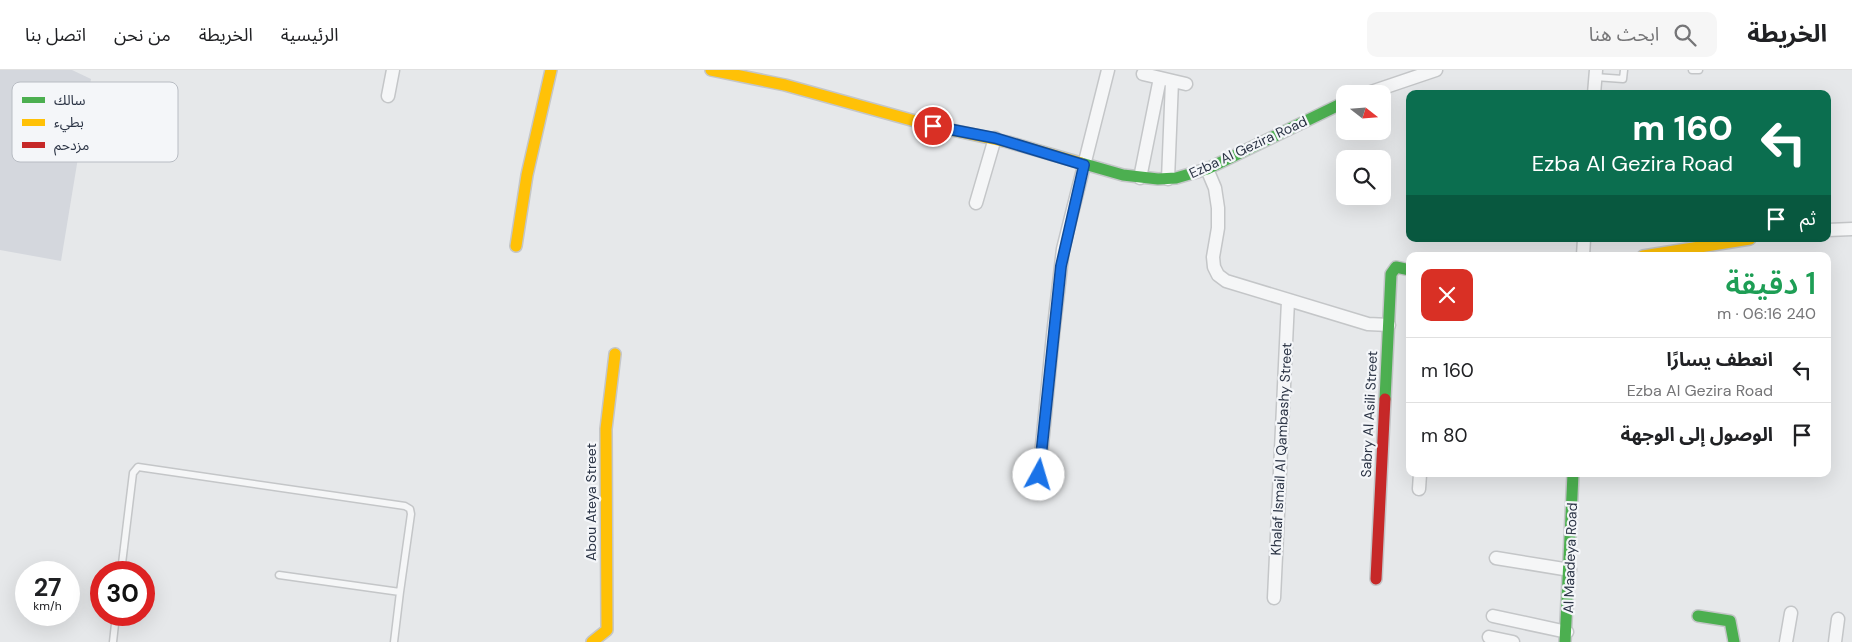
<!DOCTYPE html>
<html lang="ar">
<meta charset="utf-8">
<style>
body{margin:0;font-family:"DM Sans","Noto Sans Arabic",sans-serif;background:#f6f6f6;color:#202124;direction:rtl;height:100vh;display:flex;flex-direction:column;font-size:19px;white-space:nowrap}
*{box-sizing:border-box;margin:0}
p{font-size:16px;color:#757577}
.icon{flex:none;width:28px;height:28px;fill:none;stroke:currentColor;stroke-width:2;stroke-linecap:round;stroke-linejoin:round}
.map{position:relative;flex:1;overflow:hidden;direction:ltr}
.sheet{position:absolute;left:1406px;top:182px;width:425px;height:225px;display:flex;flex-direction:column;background:#fff;border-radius:10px;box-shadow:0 5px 20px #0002;direction:rtl}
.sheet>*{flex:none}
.banner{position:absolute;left:1406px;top:20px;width:425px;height:152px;border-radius:10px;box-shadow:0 5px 20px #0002;direction:rtl;background:#0b6e4f;color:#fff;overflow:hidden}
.needle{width:32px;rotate:107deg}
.controls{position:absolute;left:1336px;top:15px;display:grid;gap:10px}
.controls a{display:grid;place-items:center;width:55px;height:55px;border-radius:10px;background:#fff;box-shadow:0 5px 20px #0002;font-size:25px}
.speed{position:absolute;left:15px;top:491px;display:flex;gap:10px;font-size:25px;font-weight:700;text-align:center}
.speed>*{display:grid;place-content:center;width:65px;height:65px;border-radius:50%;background:#fff;box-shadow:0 5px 20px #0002;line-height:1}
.speed small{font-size:12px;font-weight:400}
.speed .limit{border:8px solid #d22;background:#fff;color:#111}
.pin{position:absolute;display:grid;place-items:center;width:42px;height:42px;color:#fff;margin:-21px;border:2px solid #fff;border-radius:50%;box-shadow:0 1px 5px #0007}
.me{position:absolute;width:55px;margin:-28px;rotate:6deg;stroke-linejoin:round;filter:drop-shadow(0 0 4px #0008)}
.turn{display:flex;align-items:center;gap:18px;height:105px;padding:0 15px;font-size:22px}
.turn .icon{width:65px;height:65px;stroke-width:2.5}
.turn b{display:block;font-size:35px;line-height:42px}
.then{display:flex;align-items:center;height:48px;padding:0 15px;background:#0003;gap:10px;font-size:19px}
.round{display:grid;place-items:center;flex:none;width:52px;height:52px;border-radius:10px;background:#f6f6f6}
.overview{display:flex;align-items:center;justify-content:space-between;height:85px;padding:0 15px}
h1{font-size:30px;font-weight:600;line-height:38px;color:#1e9e55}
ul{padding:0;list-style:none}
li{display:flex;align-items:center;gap:15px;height:65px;padding:0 15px;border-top:1px solid #e0e0e0}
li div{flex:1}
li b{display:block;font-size:19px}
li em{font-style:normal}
header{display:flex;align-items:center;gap:30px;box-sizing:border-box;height:70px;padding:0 25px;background:#fff;border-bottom:1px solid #e0e0e0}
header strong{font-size:24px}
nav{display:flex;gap:28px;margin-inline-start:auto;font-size:18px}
.search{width:350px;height:45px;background:#f6f6f6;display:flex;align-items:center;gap:12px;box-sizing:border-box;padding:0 18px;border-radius:10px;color:#757577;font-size:19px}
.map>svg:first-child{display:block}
</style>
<header>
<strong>الخريطة</strong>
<div class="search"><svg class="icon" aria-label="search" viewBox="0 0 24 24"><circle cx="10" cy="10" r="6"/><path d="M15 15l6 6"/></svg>ابحث هنا</div>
<nav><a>الرئيسية</a><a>الخريطة</a><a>من نحن</a><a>اتصل بنا</a></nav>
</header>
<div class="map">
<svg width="1852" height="572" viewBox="0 0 1852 572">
<rect width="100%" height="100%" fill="#e6e8ea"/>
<path fill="#d4d7dd" d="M0,0H72L91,9L61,191L0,180Z"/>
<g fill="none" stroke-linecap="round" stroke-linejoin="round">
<g stroke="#c4c6c8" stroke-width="9">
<path id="lane" d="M1692,0H1699
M1595,7L1623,9L1624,0
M121,502L133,403L138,397L405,436L410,439L411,444L400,522
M279,505L400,522L394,572
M113,572L116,545"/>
</g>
<g stroke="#c4c6c8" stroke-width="15">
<path id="street" d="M1143,4L1186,14
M1365,24L1436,0
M1594,24L1596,0
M388,26L393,0
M1207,99L1215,118L1218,138V158L1213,187L1214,197L1218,205L1226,211L1368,254L1389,255
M1140,108L1160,8
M1168,109L1172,11
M976,133L995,68
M1828,160L1852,159
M1583,186L1584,169
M1039,405L1053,265L1063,179L1108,0
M1419,419L1420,404
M1496,488L1570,500
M1274,528L1288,231
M1493,546L1567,562
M1489,567L1513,572
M1786,572L1791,543
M1835,572L1838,549"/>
</g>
<g stroke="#c4c6c8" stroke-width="14">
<path id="fast" d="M1081,93L1123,105L1158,109L1176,108L1207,99L1345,32
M1385,329L1391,204L1396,197L1410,200
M1698,546L1730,551L1734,572
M1565,572L1573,404"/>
</g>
<g stroke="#c4c6c8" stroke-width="14">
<path id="slow" d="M711,0L785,15L933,56L1008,72L1081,93
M516,176L527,105L551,0
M1643,186L1750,169
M592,572L607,560L606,359L615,284"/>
</g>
<g stroke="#c4c6c8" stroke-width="14">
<path id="jam" d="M1376,509L1385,329"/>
</g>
<use href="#lane" stroke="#f5f6f7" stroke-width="6"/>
<use href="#street" stroke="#f5f6f7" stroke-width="12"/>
<use href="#fast" stroke="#4caf50" stroke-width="11"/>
<use href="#slow" stroke="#ffc107" stroke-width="11"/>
<use href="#jam" stroke="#c62828" stroke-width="11"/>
</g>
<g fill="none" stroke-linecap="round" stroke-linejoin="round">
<g stroke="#114b97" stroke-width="12">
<path id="route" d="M933,56L995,68L1084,95L1061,196L1039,405"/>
</g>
<use href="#route" stroke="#1a73e8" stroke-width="9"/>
</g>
<g text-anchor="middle" stroke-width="4.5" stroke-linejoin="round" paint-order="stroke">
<g font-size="14" fill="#2b3445" stroke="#f4f6f9">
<text transform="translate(1248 77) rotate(-25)" y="5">Ezba Al Gezira Road</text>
<text transform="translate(1369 344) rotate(-87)" y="5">Sabry Al Asili Street</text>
<text transform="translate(1281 379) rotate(-87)" y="5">Khalaf Ismail Al Qambashy Street</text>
<text transform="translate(591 432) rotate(-90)" y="5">Abou Ateya Street</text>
<text transform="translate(1570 488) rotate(-88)" y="5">Al Maadeya Road</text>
</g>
</g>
<rect x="12" y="12" width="166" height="80" rx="8" fill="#f4f6f9" stroke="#b8bcc3" stroke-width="1"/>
<rect x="22" y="27" width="23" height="6" fill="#4caf50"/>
<rect x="22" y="49" width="23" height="7" fill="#ffc107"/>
<rect x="22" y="72" width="23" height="6" fill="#c62828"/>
<g font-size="14" fill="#2b3445">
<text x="54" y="35">سالك</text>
<text x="54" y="57">بطيء</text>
<text x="54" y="80">مزدحم</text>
</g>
</svg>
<div class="controls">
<a><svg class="needle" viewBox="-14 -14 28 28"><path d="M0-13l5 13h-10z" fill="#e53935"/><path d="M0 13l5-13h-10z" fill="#757577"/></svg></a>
<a><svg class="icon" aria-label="search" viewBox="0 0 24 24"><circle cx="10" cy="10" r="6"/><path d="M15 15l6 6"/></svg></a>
</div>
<div class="speed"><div>27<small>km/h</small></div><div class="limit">30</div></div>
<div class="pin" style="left:933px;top:56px;background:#d93025"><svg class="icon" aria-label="arrive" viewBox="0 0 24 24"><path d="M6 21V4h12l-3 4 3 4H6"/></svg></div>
<svg class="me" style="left:1039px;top:405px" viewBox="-20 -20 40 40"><circle r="19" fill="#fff"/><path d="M0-13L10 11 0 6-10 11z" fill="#1a73e8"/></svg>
<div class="banner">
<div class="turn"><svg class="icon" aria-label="left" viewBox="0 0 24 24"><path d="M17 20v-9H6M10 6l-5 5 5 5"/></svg><div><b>160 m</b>Ezba Al Gezira Road</div></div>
<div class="then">ثم<svg class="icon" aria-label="arrive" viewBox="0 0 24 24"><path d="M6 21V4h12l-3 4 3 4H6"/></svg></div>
</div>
<section class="sheet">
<div class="overview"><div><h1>1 دقيقة</h1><p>240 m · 06:16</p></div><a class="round" style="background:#d93025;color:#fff"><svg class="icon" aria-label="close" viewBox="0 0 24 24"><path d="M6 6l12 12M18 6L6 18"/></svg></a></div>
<ul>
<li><svg class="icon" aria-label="left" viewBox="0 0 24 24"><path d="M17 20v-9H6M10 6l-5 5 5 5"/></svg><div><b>انعطف يسارًا</b><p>Ezba Al Gezira Road</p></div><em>160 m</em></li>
<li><svg class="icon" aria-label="arrive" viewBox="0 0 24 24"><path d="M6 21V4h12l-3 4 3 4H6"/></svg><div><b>الوصول إلى الوجهة</b></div><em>80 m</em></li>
</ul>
</section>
</div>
